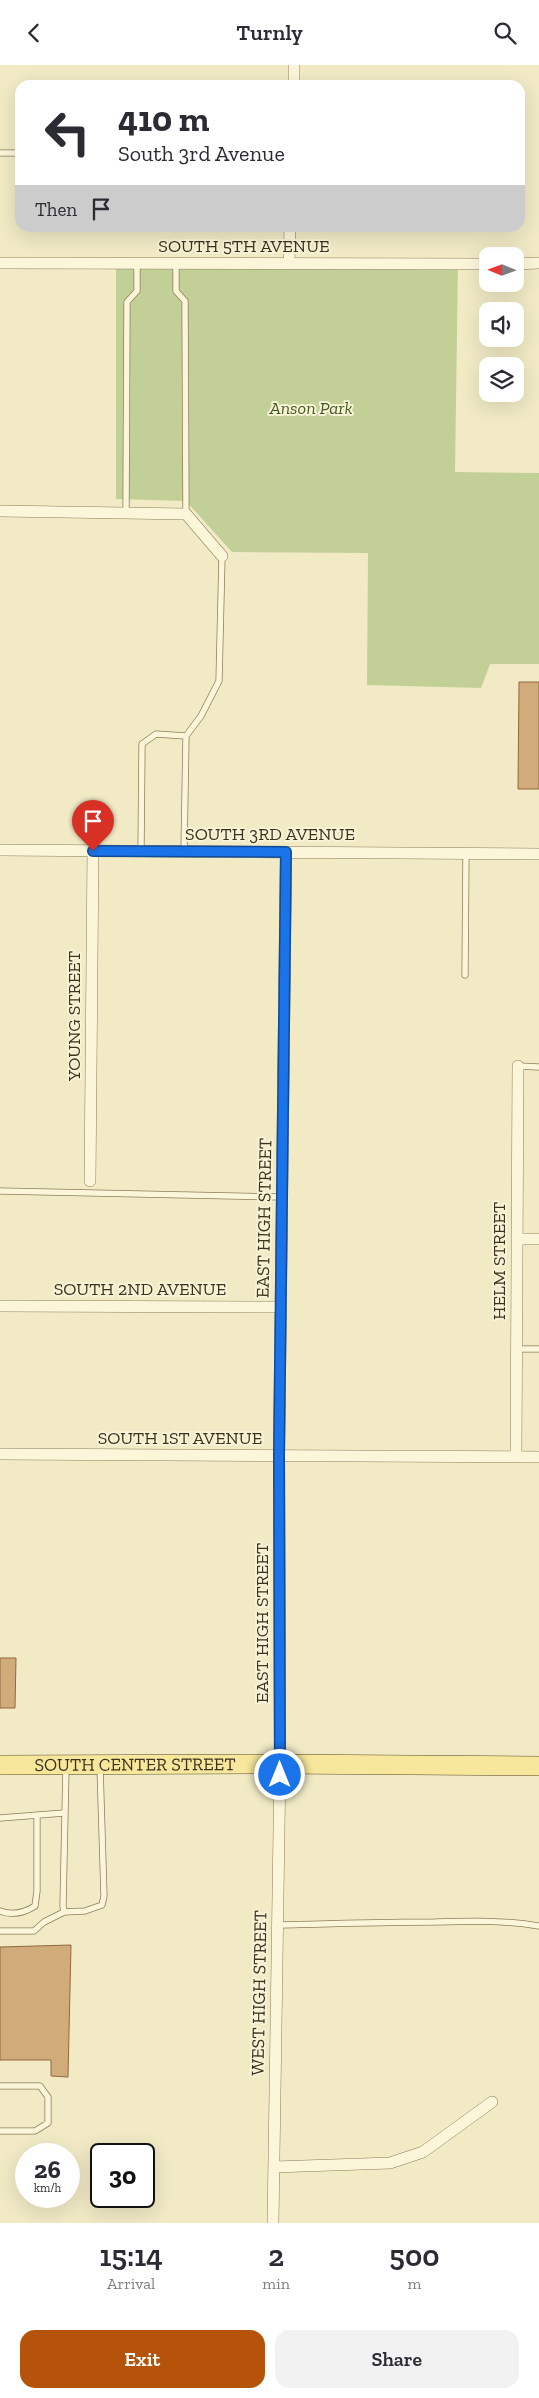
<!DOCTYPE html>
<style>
body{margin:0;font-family:"Zilla Slab",serif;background:#f2f2f3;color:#2b2b33;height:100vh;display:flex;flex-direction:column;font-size:19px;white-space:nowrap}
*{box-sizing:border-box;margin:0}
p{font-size:16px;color:#7c7c81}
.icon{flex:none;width:28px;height:28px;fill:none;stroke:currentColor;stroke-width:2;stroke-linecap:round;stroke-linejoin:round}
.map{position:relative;height:2158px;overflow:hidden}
.side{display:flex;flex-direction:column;background:#fff;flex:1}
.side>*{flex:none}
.guide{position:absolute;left:15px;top:15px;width:510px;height:152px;border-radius:15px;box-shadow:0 5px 20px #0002;background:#fff;color:#2b2b33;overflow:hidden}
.needle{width:32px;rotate:271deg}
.fabs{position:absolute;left:479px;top:182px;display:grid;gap:10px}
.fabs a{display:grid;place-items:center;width:45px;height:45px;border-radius:10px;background:#fff;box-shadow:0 5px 20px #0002;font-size:25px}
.speed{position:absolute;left:15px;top:2078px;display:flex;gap:10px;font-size:25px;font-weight:700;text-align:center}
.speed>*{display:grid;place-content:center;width:65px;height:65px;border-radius:50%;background:#fff;box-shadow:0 5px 20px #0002;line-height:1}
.speed small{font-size:12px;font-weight:400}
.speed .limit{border:2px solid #111;border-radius:8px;background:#fff;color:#111}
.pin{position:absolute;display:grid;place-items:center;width:42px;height:42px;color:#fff;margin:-51px -21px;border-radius:50% 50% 50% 0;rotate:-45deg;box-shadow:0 0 5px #0007}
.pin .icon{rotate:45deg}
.me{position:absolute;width:55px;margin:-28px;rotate:0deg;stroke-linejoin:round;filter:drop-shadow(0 0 4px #0008)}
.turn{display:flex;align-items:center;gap:18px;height:105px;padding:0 20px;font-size:22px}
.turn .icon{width:65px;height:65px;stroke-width:2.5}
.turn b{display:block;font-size:35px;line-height:42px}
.then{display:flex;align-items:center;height:48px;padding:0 20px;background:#0003;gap:10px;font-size:19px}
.eta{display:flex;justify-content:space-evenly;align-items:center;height:85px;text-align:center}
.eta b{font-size:30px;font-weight:600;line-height:35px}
.cta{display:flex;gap:10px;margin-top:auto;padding:10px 20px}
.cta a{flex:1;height:58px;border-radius:15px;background:#b45309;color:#fff;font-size:20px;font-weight:600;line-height:58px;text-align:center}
.cta a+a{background:#f2f2f3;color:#2b2b33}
header{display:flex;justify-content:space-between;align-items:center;height:65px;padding:0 20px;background:#fff;font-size:22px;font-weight:600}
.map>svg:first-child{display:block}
</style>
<header><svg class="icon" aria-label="back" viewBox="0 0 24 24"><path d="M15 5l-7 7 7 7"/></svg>Turnly<svg class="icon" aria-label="search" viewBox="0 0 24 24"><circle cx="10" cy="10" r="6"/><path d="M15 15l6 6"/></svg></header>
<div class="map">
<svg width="539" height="2158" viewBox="0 0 539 2158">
<rect width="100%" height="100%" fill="#f1eac5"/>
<path fill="#c2d098" d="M116,198L458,199L455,407L539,408V599H490L481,623L367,620L368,488L232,487L186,436L116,434Z"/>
<path fill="#d1ab79" stroke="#8e693e" d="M519,617H539V724H518Z
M0,1593H16L15,1643H0Z
M71,1880L68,2012L51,2011V1995H0V1882Z"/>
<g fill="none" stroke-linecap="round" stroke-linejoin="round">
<g stroke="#8e7d5a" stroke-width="7">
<path id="service" d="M0,88H20
M176,198V226L185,236L186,449
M126,448L127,237L137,226V198
M141,786L142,679L156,669L186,671
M184,787L186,671L201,651L219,616L222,491
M465,910L466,788
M518,1001L539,1002
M0,1126L282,1132
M516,1284H539
M66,1702L63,1841L64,1847L85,1846L102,1840L104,1831L100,1702
M0,1753L64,1748
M0,1846C13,1851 24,1848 35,1841L37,1826V1750
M278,1860C330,1859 383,1857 435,1857C470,1856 505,1855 539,1861
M0,1866H34L44,1857L64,1847
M0,2021H40L48,2032V2058L35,2066H0"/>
</g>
<g stroke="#8e7d5a" stroke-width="12">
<path id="minor" d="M294,20V0
M0,198L488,199
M289,198L290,162
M515,199L539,198
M0,446L186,449L222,491
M0,785L539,789
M90,1116L93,786
M517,1174H539
M0,1241L280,1242
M0,1389L539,1392
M516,1391L518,1001
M274,2102L390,2098L423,2087L492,2037
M273,2158L280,1699L279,1391L286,787"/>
</g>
<g stroke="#5b4a2e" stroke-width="20">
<g id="primary">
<path id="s1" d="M0,1700L280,1699L539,1701"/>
</g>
</g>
<use href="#service" stroke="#fbf6da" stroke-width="5.5"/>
<use href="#minor" stroke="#fbf6da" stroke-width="11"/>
<use href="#primary" stroke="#f6e79c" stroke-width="19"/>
</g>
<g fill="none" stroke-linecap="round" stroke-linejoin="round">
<g stroke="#114b97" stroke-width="12">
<path id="route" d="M93,786L286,787L279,1390L280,1710"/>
</g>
<use href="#route" stroke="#1a73e8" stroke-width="9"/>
</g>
<g text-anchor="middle" stroke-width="4" stroke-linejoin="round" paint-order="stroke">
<g font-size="18" fill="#3d321e" stroke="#f8f3d6">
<text x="244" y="187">SOUTH 5TH AVENUE</text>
<text x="270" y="775">SOUTH 3RD AVENUE</text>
<text transform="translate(74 951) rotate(-90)" y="6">YOUNG STREET</text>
<text transform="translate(264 1153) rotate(-89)" y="6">EAST HIGH STREET</text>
<text transform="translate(499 1196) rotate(-90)" y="6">HELM STREET</text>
<text x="140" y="1230">SOUTH 2ND AVENUE</text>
<text x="180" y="1379">SOUTH 1ST AVENUE</text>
<text transform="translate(262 1558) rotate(-90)" y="6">EAST HIGH STREET</text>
<text dy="6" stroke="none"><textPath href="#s1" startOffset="135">SOUTH CENTER STREET</textPath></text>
<text transform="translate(259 1928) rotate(-89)" y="6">WEST HIGH STREET</text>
</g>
<g font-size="18" font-style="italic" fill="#455b24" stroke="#f8f3d6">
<text x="311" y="349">Anson Park</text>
</g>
</g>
</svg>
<div class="fabs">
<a><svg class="needle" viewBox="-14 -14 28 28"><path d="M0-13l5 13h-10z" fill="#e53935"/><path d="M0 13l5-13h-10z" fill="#7c7c81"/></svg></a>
<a><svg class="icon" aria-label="sound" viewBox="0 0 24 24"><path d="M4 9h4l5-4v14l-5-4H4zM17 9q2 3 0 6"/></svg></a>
<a><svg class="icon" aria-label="layers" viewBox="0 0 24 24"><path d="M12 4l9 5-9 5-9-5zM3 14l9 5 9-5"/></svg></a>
</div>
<div class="speed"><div>26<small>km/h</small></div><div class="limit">30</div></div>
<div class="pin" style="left:93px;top:786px;background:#d93025"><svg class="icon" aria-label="arrive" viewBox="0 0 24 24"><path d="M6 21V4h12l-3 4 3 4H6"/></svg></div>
<svg class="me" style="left:280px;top:1710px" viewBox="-20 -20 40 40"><circle r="17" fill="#1a73e8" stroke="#fff" stroke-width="3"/><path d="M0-11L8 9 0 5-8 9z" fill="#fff"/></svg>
<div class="guide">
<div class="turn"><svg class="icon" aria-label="left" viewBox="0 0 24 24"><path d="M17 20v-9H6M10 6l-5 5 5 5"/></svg><div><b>410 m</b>South 3rd Avenue</div></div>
<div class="then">Then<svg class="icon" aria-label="arrive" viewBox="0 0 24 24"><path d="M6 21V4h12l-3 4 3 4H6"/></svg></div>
</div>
</div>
<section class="side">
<div class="eta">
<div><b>15:14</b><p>Arrival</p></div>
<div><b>2</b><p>min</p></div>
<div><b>500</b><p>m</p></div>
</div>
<div class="cta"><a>Exit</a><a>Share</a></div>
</section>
